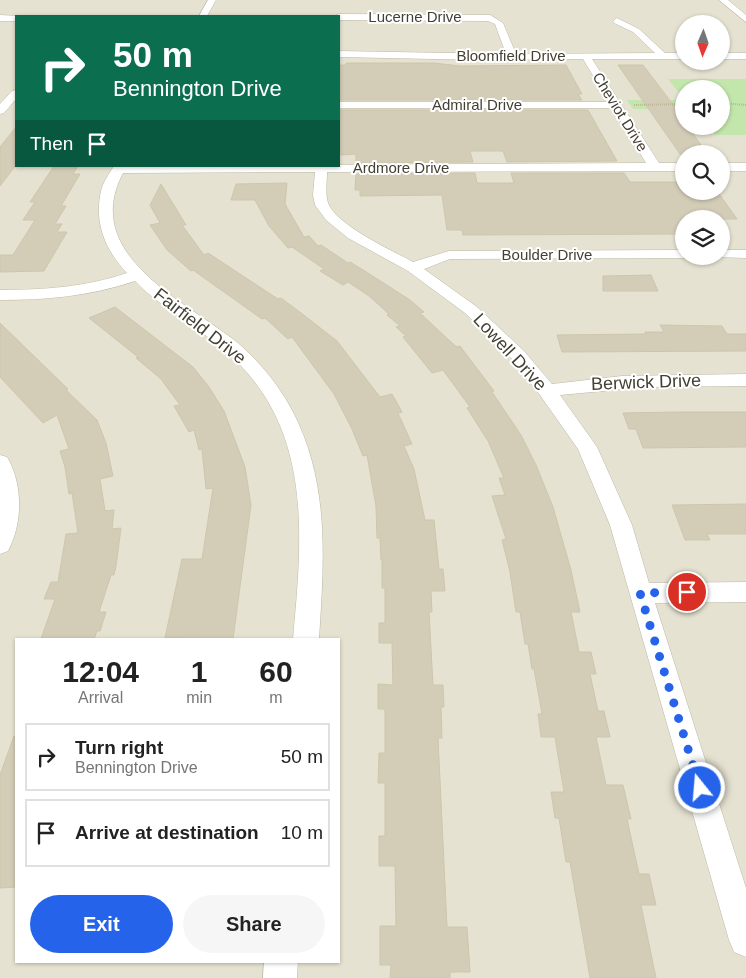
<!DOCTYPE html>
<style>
body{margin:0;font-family:Arial,sans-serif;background:#f6f6f6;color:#222;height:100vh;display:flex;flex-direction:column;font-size:19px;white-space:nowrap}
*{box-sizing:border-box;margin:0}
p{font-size:16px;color:#767676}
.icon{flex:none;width:28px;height:28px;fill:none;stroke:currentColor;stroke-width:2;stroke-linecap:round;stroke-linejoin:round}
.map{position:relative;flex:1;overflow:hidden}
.sheet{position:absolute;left:15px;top:638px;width:325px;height:325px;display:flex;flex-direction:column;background:#fff;border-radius:0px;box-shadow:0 1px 4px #0004}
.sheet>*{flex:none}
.hud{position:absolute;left:15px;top:15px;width:325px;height:152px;border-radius:0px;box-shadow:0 1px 4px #0004;background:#0b6e4f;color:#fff;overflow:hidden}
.needle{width:32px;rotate:182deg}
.tools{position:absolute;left:675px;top:15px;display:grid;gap:10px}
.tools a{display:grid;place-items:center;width:55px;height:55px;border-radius:50%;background:#fff;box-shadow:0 1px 4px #0004;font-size:25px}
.pin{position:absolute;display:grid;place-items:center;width:42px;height:42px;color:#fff;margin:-21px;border:2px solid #fff;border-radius:50%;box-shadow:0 1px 5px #0007}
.me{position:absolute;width:55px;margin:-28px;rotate:343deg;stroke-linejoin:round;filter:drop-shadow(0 0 4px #0008)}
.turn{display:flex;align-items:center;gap:18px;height:105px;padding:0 15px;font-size:22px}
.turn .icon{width:65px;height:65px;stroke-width:2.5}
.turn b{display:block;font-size:35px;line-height:42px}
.then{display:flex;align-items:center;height:48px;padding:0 15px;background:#0003;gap:10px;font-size:19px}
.eta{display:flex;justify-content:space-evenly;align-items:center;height:85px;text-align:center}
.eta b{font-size:30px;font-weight:700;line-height:35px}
.action{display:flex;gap:10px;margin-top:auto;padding:10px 15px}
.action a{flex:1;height:58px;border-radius:30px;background:#2563eb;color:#fff;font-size:20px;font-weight:700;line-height:58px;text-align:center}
.action a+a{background:#f6f6f6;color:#222}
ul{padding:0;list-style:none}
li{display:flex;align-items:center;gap:15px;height:68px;margin:0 10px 8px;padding:0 5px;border:2px solid #e0e0e0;border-radius:0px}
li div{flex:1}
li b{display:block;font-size:19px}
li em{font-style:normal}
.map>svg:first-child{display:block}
</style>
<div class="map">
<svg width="746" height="978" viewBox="0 0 746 978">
<rect width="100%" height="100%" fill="#f1efe3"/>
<path fill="#e5e2d1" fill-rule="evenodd" d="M0,0H746V978H0ZM16,16H339V166H16ZM684,24H721V61H684ZM684,89H721V126H684ZM684,154H721V191H684ZM684,219H721V256H684ZM16,639H339V961H16Z"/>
<path fill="#c2e6ab" d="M668,79H746V135H715L708,126H721V89H684V99Z
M627,100H684V109H633Z"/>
<path fill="#d3cdb8" stroke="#cec6ac" d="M346,63H434L460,66L566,65L582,94H578L582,100H339V65H346Z
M618,65H643L684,119V126H687L707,153L680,154Z
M339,110H588L617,161L507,162L503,151H470L473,162L356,163V154L341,155V151H339Z
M16,127V165L0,186V147Z
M54,166H78L73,174H80L61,206H66L55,224H62L57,232H67L44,271L0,272V255H13L35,220H23L35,202H30Z
M475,173L477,183H514L511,173H624L630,182H684V191H717L737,219H684V234L463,235L462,230H447L442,195L360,196V190H355L356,174Z
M287,183L285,204L304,237L309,236L318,246L321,245L348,263L350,262L368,273L410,300L424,312L420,313L452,343L457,347L460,346L494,391L492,392L521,435L536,465L553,507L571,570L580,612H571L579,652H591L596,674H590L598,711H604L610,737H596L606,785H623L631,819H627L639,874H649L656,905H641L656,978H590L570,862H566L559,818H555L551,792H564L555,737H541L538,714H542L534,669H532L528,644H525L520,612H516L510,572L502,540L506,539L492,496L505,495L499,478H504L488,441L467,408L470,407L443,370L432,373L403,337L406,336L396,327L400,326L387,315L389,314L369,296L348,282L343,285L320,271L324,269L292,247L288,248L269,226L255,200H231L236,184Z
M161,184L186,225H182L204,255L208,253L278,299L281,298L305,316L337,341L380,397L392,394L402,412L398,413L412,444L404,446L414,469L425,520H434L439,569H443L445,591H431L432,612H429L433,685H443L444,707H441L442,738H438L447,927H467L470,972H450V978H390L391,965H380V926H396L395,866H379V836H385V783H378L379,753H385V709H378V684L393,685L392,643H379V623H385V588H382V560H381L380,538H377L376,506L367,455L363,456L352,429L334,394L292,337L288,339L265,318L262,319L193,270L191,271L167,250L150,225L160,223L150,205Z
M651,275L658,291H603V276Z
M115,307L193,367L209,387L224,411L245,467L251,505L233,639L165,638L182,559H202L213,488L206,489L202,449L199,450L194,430L189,432L174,406L180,405L161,379L136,358L138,357L89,318Z
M0,323L68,389L66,390L97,420L106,443L113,476L100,479L105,511L114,510L112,529L121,528L116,566L114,575H111L99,612H106L100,631H97L94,639H41L55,599H44L51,582H58L66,534L78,533L72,493L69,494L65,467L60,451L69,449L57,415L43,423L0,377Z
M660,325L722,326L727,334H746V351L562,352L557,335L646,334L645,332H664Z
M678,412H746V447L643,448L636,429H629L623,413Z
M746,504V534H707L710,540H685L672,505Z
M14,736H16V887L0,888V775Z"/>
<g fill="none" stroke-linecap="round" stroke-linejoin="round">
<g stroke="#bdb9a6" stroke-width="1">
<path id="minor" d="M208,0H216L207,16H199Z
M719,0H728L746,15V22Z
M339,14L490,15L503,23L516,54L655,53L633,32L614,23L613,21L617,18L639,29L665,53H684V59H592L659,163H684V171L327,172C327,182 325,193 328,203C336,225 393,251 413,262L449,251L684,250V256H690L684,258L450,259L424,269L477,307L524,351L552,384L622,376L746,374V386L646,387L560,395L597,447L632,525L649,583L746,582V602L655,603L746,888V957L734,952L729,940L610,525L578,449L540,395L512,359L465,313L408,271L348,238L326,220L315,205L313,195L315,172L123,173C79,256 188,302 239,344C261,363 280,387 293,412C330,484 324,561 319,639H293C302,539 313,433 233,358C203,329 164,311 135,281C91,296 46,300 0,300V290C44,290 86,287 127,273C105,250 94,223 101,191C103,182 109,174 114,166L646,163L613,108H339V102H609L583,59L481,60L339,57V51L506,54L495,24L488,21L339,20V16H335Z
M0,15L19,16H16V21H0Z
M721,53H746V59H721Z
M16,90V99L4,113L0,114V104L12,91Z
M721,163H746V171H721Z
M721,250H746V258L716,257L721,256Z
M0,455L7,457C23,484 23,523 8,551L0,554Z
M264,961H298L297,978H263Z"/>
</g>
<path stroke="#beb797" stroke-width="2" stroke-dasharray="1 1" stroke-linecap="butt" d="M721,103L746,105
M634,105L684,104"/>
<use href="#minor" fill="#fff" fill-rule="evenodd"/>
</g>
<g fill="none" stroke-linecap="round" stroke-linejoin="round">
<path stroke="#2563eb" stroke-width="9" stroke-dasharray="0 16.2" d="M687,592L640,593L700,788"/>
</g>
<g text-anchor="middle" stroke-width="4" stroke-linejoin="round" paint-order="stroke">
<g font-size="15" fill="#433f33" stroke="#fff">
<text x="415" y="22">Lucerne Drive</text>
<text x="511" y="61">Bloomfield Drive</text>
<text x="477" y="110">Admiral Drive</text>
<text transform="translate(620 112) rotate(58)" y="5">Cheviot Drive</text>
<text x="401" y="173">Ardmore Drive</text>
<text x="547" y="260">Boulder Drive</text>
</g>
<g font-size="18" fill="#433f33" stroke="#fff">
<text transform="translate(200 326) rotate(38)" y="6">Fairfield Drive</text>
<text transform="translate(510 352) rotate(47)" y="6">Lowell Drive</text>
<text transform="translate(646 382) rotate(-2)" y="6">Berwick Drive</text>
</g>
</g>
</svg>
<div class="tools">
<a><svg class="needle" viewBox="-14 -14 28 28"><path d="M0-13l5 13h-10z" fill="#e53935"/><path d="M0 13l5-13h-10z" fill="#767676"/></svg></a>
<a><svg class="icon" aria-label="sound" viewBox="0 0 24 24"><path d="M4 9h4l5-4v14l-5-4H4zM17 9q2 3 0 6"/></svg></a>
<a><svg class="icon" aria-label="search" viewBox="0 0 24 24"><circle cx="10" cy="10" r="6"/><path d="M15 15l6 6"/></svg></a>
<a><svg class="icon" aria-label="layers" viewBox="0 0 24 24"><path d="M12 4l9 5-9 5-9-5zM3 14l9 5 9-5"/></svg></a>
</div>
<div class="pin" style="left:687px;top:592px;background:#d93025"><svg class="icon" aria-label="arrive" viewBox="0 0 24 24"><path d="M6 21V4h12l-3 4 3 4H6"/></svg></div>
<svg class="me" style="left:700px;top:788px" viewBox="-20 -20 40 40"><circle r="17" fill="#2563eb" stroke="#fff" stroke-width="3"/><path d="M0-11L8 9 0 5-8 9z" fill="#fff"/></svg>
<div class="hud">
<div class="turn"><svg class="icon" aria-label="right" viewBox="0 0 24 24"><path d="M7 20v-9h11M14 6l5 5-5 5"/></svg><div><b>50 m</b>Bennington Drive</div></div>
<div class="then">Then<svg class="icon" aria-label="arrive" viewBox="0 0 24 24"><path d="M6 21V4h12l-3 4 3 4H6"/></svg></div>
</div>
<section class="sheet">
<div class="eta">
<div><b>12:04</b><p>Arrival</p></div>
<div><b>1</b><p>min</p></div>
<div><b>60</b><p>m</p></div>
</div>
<ul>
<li><svg class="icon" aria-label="right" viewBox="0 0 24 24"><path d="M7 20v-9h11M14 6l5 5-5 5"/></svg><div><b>Turn right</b><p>Bennington Drive</p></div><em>50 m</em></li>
<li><svg class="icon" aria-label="arrive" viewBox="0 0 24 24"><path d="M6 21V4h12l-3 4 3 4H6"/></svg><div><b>Arrive at destination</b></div><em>10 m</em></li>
</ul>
<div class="action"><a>Exit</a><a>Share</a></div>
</section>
</div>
